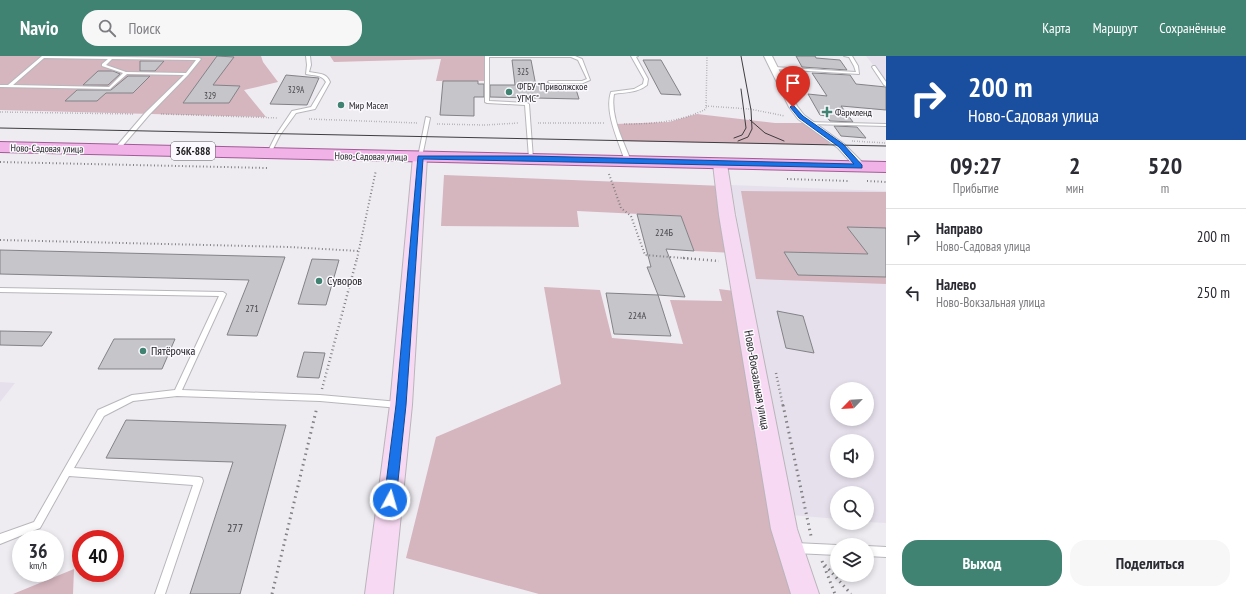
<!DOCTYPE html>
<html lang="ru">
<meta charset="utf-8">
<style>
body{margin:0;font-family:"PT Sans Narrow",sans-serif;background:#f7f7f7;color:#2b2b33;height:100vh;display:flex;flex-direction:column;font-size:15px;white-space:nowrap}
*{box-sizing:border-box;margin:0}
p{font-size:13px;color:#7c7c81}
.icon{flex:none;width:22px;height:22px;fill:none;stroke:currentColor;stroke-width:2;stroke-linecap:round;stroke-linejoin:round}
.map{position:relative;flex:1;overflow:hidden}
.side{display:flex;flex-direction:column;background:#fff;width:360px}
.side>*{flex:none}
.top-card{background:#1a4fa0;color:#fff;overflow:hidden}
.needle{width:26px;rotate:245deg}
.tools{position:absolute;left:830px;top:326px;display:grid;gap:8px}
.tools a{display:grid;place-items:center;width:44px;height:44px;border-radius:50%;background:#fff;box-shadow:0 2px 6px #0003;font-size:20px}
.speed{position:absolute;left:12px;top:474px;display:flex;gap:8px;font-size:20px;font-weight:700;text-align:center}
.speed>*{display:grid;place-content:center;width:52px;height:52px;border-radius:50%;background:#fff;box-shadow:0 2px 6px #0003;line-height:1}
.speed small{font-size:10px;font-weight:400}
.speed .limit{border:6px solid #d22;background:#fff;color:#111}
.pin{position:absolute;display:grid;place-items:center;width:34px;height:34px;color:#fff;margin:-41px -17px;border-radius:50% 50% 50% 0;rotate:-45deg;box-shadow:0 0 4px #0007}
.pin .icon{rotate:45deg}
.me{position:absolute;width:44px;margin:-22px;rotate:6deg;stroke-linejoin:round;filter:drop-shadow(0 0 3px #0008)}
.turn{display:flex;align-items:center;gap:14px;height:84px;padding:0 16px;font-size:18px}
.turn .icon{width:52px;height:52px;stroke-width:2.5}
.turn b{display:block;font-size:28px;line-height:34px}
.eta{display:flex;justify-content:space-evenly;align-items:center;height:68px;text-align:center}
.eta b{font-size:24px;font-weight:700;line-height:28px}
.action{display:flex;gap:8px;margin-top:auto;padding:8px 16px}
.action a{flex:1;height:46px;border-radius:16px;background:#418373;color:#fff;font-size:16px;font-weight:700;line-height:46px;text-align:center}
.action a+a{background:#f7f7f7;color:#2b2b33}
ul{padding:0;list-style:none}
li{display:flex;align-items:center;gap:12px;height:56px;padding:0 16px;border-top:1px solid #e1e1e2}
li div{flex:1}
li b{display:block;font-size:15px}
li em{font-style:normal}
header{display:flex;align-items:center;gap:24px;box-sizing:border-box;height:56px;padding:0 20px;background:#418373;color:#fff}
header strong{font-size:19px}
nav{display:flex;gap:22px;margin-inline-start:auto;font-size:14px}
.search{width:280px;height:36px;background:#f7f7f7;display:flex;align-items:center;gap:10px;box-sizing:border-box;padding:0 14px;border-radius:16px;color:#7c7c81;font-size:15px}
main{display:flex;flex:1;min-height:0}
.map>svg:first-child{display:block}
</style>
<header>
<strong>Navio</strong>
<div class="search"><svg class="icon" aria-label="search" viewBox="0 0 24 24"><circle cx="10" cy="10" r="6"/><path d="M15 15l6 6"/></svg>Поиск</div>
<nav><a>Карта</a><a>Маршрут</a><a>Сохранённые</a></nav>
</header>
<main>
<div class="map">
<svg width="886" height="538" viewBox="0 0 886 538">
<rect width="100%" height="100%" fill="#eeecf1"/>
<path fill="#e6e0ec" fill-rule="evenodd" d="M866,0H886V25Z
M731,129L886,135V467L867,466V437H837V463L791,459ZM837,333H867V363H837ZM837,385H867V415H837Z
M0,326L15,327L0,346Z"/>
<path fill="#d5b5be" d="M0,0H261L263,6L278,26L244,34L266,61L0,54Z
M330,0H489L487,25H436L441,3L334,6Z
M697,58L775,67H808L835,85L827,89L621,85L615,68L669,66Z
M444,119L724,130L734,197L694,195L681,160L577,155L579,171L441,170Z
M741,135L886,136V228L756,223Z
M544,231L600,234L612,282L683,288L670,244L722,245L719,233L742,236L805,538H539L406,502L436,381L561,328Z
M74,513L73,538H13Z"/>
<path fill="#c5c5ca" stroke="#838387" d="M217,0L234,1L213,29L240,30L229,47H183Z
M796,0H815L816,2L840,4L847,14L802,11Z
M512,4H531L536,30H575L579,43L490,41V29H515Z
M643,4H661L681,39L661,38Z
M140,5H164L155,15H140Z
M98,15H113L120,18L108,29H83Z
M812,17L850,19L856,28L886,31V54L841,50L853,66L830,65L826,60L820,59L808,38L827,40Z
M286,19L319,22L307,49L270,48Z
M128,20H150L133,37H106L97,45H65L77,34H111Z
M443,25H478V28H484V41H474V60L440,59Z
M834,70L857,71L866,82L841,80Z
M637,158L681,160L694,195L666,193L685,241L658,239L647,211H651Z
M847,171L886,172V221L798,219L784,196L868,198Z
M0,194L285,201L257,280L227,279L249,224L0,218Z
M312,203L339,204L326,249L298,248Z
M606,237L658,239L671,280L614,278Z
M777,255L803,260L814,297L786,292Z
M0,275L52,276L42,290L0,289Z
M114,283H175L162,313H98Z
M304,296L325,297L319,322L297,321Z
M126,364L286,369L240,538H190L233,406L106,402Z"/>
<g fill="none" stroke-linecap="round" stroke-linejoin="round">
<g stroke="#b8b6bb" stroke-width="2">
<path id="lane" d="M42,0L199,2L201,3L188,19L149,59L119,94H115V92L145,57L184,19L127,18L110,33L0,31V29H8ZM44,2L108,3L102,8V10L123,17L109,31L13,29ZM112,3L196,4L186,17L126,16L106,9Z
M306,0H310L311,9L309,16C318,18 326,16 330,26L315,53L296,57L280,79L271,97L267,98V97L276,79L292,55L311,51L326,26C322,18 313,20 306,18L307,9Z
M485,0H575L582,3L590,24L583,27H550L548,26L549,25H582L587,23L578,4L571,1H489V45L527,47L529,48L533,103L529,102L525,49L487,47L485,46Z
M631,0H638L636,1L648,23L647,29C638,37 625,36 614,38C610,60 623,84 631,105L628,107L625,105C619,86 604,56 611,36L634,33L643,28L644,23Z
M844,0H852L858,10L859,18L774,13L772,12L774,11L856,16L854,10L849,1Z
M873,10H875L886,26V30L884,29L872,11Z
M426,61L430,62L422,101L420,102L418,101Z
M806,66L886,68V70L808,68L806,67Z
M0,232L223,236L226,238L182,334L320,339L399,346L402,347L403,349L402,351L399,352L320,345L177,340L133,345L104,360L74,412L199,421L202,422L203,425L165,538H155L193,429L69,420L40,472L0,488V478L34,466L98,354L132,339L175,334L219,240L0,236Z
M795,487L837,489V499L795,497L792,495L790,492L792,489Z
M867,490L886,491V501L867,500Z"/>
</g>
<g stroke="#b8b6bb" stroke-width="2">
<path id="street" d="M764,0H772L797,50L804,59L844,88L864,108L865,110L864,112H856L838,92L798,63L789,51Z"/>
</g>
<g stroke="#b8b6bb" stroke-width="2">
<path id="secondary" d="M420,97L425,98L427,101L412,349L393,538H365L390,349L413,101L415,98Z
M720,104L725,105L727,108L735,159L797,473L819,538H791L771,473L719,159L713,108L715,105Z"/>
</g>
<g stroke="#a05c96" stroke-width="2">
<path id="primary" d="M0,86L886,106V116L0,96Z"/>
</g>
<path stroke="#818083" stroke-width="1.5" stroke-dasharray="0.5 2" stroke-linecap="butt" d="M706,50L750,53L785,60
M0,56L134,58
M161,58L278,62
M309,63L418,67
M538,67H605
M437,68L485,69L519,67
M624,68C653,68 680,66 706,53L707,0
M852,85L886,87"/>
<path stroke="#818083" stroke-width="2" stroke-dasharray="1 2.5" stroke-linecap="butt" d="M0,106L268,112
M609,118L621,152L631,160L645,199L695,203
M787,123L850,125
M867,125L886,126
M0,184L289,191L359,195
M357,203L376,114"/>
<path stroke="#818083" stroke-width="2.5" stroke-dasharray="1 3" stroke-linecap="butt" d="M683,202L719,205
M776,317L783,350
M322,333L357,202"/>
<path stroke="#818083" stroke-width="3" stroke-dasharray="1.5 4" stroke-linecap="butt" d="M783,349L811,480
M822,505L835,538
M825,509L851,538
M272,538L317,351"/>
<use href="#lane" fill="#fff" fill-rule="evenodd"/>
<use href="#street" fill="#fff" fill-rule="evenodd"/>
<use href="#secondary" fill="#f8d9f3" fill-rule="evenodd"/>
<use href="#primary" fill="#f1b2e7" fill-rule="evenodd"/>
<path stroke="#3d3c3e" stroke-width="1" d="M750,64L765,77L784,85
M0,72L886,90
M734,82L742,79L746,72L741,33
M738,85L748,81L752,73L751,54L741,0"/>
</g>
<path fill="#1a73e8" stroke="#114b97" d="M793,49L803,60L843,88L862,109V112L423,103L406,349L396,444L394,448L390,450L386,448L384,444L396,349L418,100H531L854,108L839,91L799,62L790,51Z"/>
<g fill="#418373" stroke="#fbf9fe" stroke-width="1.5">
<circle cx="509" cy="36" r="4"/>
<circle cx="341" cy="49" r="4"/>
<path d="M825 50h4v4h4v4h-4v4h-4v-4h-4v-4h4z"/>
<circle cx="319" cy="225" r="4"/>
<circle cx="143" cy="295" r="4"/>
</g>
<g text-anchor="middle" stroke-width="3" stroke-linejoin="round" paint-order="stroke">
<g font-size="9" fill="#464548">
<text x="523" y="19">325</text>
<text x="296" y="37">329А</text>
<text x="210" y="43">329</text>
</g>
<g font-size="10" fill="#1b1a1c" stroke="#fbf9fe" text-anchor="start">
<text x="517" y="34">ФГБУ "Приволжское<tspan x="517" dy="12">УГМС"</tspan></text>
<text x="349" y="53">Мир Масел</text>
<text x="835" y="60">Фармленд</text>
</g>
<g font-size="10" fill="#1b1a1c" stroke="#fbf9fe">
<text transform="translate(47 92) rotate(1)" y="4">Ново-Садовая улица</text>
<text transform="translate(371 100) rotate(1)" y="4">Ново-Садовая улица</text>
</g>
<g font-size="10" fill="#464548">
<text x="664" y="180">224Б</text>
<text x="252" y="256">271</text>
<text x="637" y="263">224А</text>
</g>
<rect fill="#fbf9fe" stroke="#5e5d60" stroke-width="1" x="171" y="86" width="44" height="18" rx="3"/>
<g font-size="11" font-weight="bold" fill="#1b1a1c">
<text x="193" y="99">36К-888</text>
</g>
<g font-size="12" fill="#1b1a1c" stroke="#fbf9fe" text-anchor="start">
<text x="327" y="229">Суворов</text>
<text x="151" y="299">Пятёрочка</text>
</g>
<g font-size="12" fill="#1b1a1c" stroke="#fbf9fe">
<text transform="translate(757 324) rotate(80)" y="4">Ново-Вокзальная улица</text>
</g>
<g font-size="12" fill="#464548">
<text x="235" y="476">277</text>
</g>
</g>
</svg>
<div class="tools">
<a><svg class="needle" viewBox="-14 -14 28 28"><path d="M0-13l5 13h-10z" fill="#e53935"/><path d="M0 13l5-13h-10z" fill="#7c7c81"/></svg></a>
<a><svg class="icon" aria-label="sound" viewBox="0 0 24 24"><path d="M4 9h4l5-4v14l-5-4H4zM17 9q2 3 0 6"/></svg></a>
<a><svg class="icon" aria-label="search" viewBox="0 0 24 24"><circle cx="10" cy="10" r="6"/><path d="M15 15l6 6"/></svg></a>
<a><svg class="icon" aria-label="layers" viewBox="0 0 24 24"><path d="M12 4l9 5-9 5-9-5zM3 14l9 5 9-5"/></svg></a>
</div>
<div class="speed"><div>36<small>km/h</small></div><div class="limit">40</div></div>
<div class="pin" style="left:793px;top:51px;background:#d93025"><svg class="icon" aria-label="arrive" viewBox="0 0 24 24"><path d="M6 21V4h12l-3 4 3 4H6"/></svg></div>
<svg class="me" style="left:390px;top:444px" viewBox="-20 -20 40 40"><circle r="17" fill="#1a73e8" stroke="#fff" stroke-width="3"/><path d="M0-11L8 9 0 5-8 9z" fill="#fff"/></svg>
</div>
<section class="side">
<div class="top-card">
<div class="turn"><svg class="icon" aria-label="right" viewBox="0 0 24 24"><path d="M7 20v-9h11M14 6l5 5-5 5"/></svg><div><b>200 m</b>Ново-Садовая улица</div></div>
</div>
<div class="eta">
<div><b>09:27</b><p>Прибытие</p></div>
<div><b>2</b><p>мин</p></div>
<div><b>520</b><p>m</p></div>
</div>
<ul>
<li><svg class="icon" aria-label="right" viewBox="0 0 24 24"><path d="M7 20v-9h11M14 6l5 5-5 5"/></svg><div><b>Направо</b><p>Ново-Садовая улица</p></div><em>200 m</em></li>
<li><svg class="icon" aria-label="left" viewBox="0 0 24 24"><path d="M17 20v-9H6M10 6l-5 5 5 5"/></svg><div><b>Налево</b><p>Ново-Вокзальная улица</p></div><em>250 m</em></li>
</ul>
<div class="action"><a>Выход</a><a>Поделиться</a></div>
</section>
</main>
